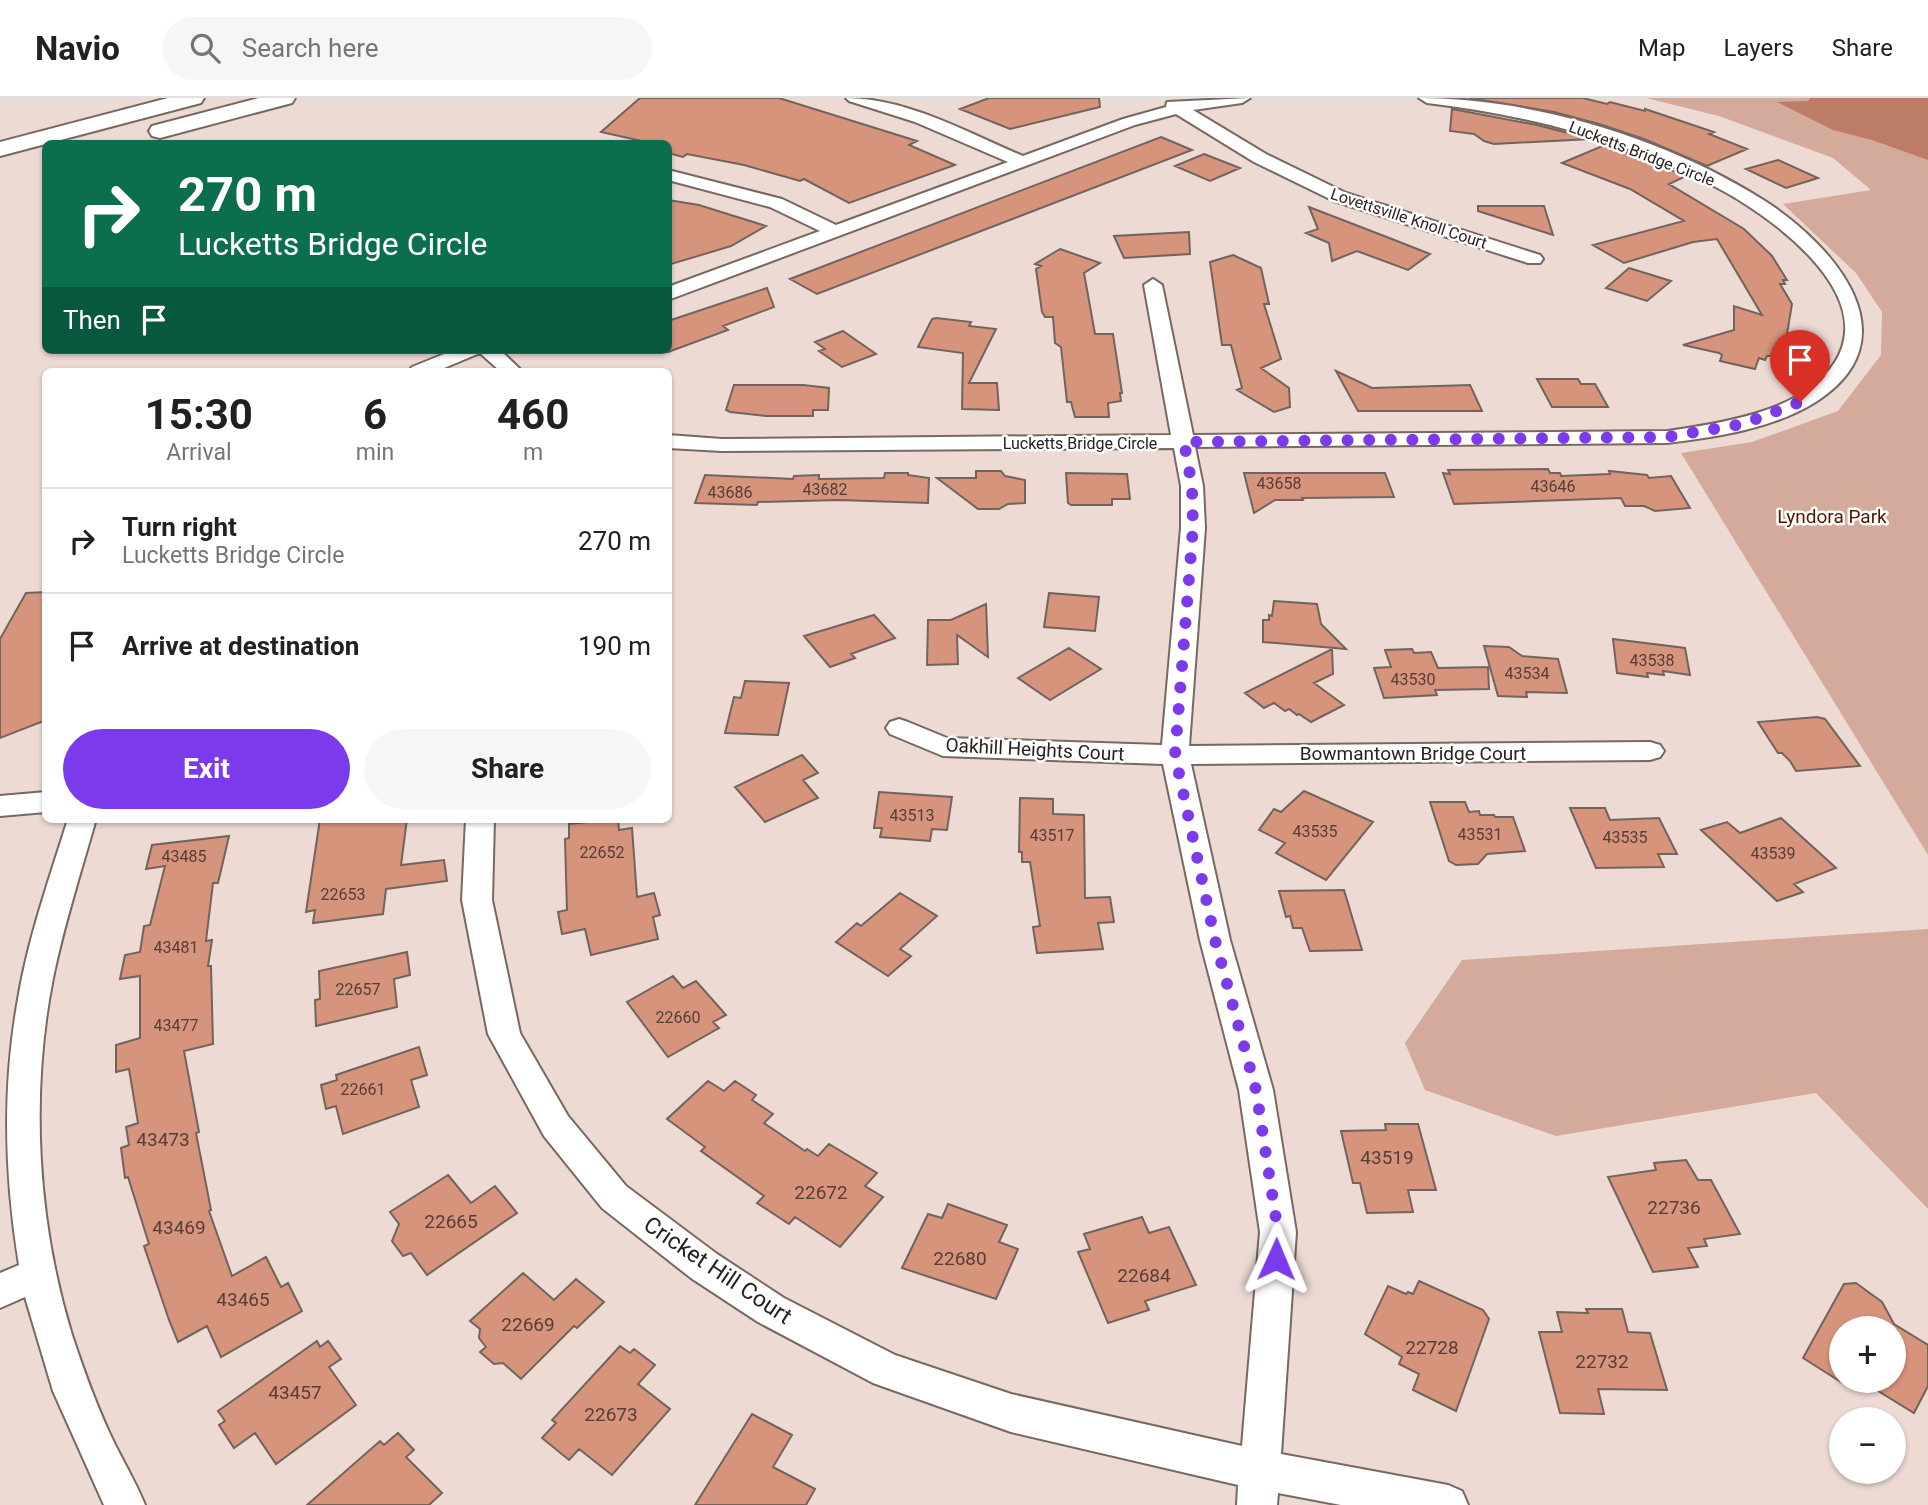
<!DOCTYPE html>
<meta charset="utf-8">
<style>
body{margin:0;font-family:Roboto,sans-serif;background:#f6f6f6;color:#202124;height:100vh;display:flex;flex-direction:column;font-size:26px;white-space:nowrap}
*{box-sizing:border-box;margin:0}
p{font-size:23px;color:#757577}
.icon{flex:none;width:38px;height:38px;fill:none;stroke:currentColor;stroke-width:2;stroke-linecap:round;stroke-linejoin:round}
.map{position:relative;flex:1;overflow:hidden}
.drawer{position:absolute;left:42px;top:270px;width:630px;height:455px;display:flex;flex-direction:column;background:#fff;border-radius:10px;box-shadow:0 2px 5px #0004}
.drawer>*{flex:none}
.guide{position:absolute;left:42px;top:42px;width:630px;height:214px;border-radius:10px;box-shadow:0 2px 5px #0004;background:#0b6e4f;color:#fff;overflow:hidden}
.controls{position:absolute;left:1829px;top:1218px;display:grid;gap:14px}
.controls a{display:grid;place-items:center;width:77px;height:77px;border-radius:50%;background:#fff;box-shadow:0 2px 5px #0004;font-size:35px}
.pin{position:absolute;display:grid;place-items:center;width:60px;height:60px;color:#fff;margin:-72px -30px;border-radius:50% 50% 50% 0;rotate:-45deg;box-shadow:0 0 7px #0007}
.pin .icon{rotate:45deg}
.me{position:absolute;width:77px;margin:-38px;rotate:1deg;stroke-linejoin:round;filter:drop-shadow(0 0 5px #0008)}
.turn{display:flex;align-items:center;gap:24px;height:147px;padding:0 21px;font-size:32px}
.turn .icon{width:91px;height:91px;stroke-width:2.5}
.turn b{display:block;font-size:49px;line-height:60px}
.then{display:flex;align-items:center;height:66px;padding:0 21px;background:#0003;gap:14px;font-size:26px}
.eta{display:flex;justify-content:space-evenly;align-items:center;height:119px;text-align:center}
.eta b{font-size:42px;font-weight:700;line-height:49px}
.primary-button{display:flex;gap:14px;margin-top:auto;padding:14px 21px}
.primary-button a{flex:1;height:80px;border-radius:42px;background:#7c3aed;color:#fff;font-size:28px;font-weight:700;line-height:80px;text-align:center}
.primary-button a+a{background:#f6f6f6;color:#202124}
ul{padding:0;list-style:none}
li{display:flex;align-items:center;gap:21px;height:105px;padding:0 21px;border-top:2px solid #e0e0e0}
li div{flex:1}
li b{display:block;font-size:26px}
li em{font-style:normal}
header{display:flex;align-items:center;gap:42px;box-sizing:border-box;height:98px;padding:0 35px;background:#fff;border-bottom:2px solid #e0e0e0}
header strong{font-size:33px}
nav{display:flex;gap:38px;margin-inline-start:auto;font-size:24px}
.search{width:490px;height:63px;background:#f6f6f6;display:flex;align-items:center;gap:18px;box-sizing:border-box;padding:0 24px;border-radius:38px;color:#757577;font-size:26px}
.map>svg:first-child{display:block}
</style>
<header>
<strong>Navio</strong>
<div class="search"><svg class="icon" aria-label="search" viewBox="0 0 24 24"><circle cx="10" cy="10" r="6"/><path d="M15 15l6 6"/></svg>Search here</div>
<nav><a>Map</a><a>Layers</a><a>Share</a></nav>
</header>
<div class="map">
<svg width="1928" height="1407" viewBox="0 0 1928 1407">
<rect width="100%" height="100%" fill="#ecdad3"/>
<path fill="#d4aa9b" d="M1646,0H1928V757L1681,355L1752,344L1838,313L1881,257L1882,214L1856,175L1783,106L1871,92L1833,60L1719,18Z
M1928,831V1111L1816,995L1556,1038L1425,992L1405,945L1462,862Z"/>
<path fill="#bc7c66" d="M1810,0H1928V62L1872,42L1833,32L1777,4L1808,3Z"/>
<path fill="#d7947d" stroke="#73635d" stroke-width="2" d="M640,0H779L917,43L909,47L955,67L849,105L804,81L800,83L744,67L687,56L683,59L668,55V46H655L601,34Z
M989,0H1099L1100,9L1010,31L960,11Z
M1469,0H1583L1607,6L1610,4L1645,13V11L1714,34L1709,36L1747,51L1707,68L1644,41L1599,26L1554,14Z
M1452,11L1537,27L1591,41L1494,46L1484,43L1474,36L1450,33Z
M1161,39L1192,52L817,196L790,181Z
M1607,46L1686,78L1669,86L1744,131L1772,158L1787,182H1783L1785,186H1780L1792,206L1784,254L1781,249L1778,258H1767L1765,262L1759,260L1755,271L1720,263L1722,257L1719,255L1683,247L1734,232V208L1762,217L1717,141L1693,144L1624,165L1593,147L1684,123L1630,91L1562,65Z
M1204,56L1240,70L1210,83L1175,68Z
M1778,62L1818,80L1786,90L1746,71Z
M668,102L699,107L766,128L731,148L668,167Z
M1478,108H1544L1553,137L1478,113Z
M1309,109L1397,143L1430,156L1408,172L1357,153L1332,163L1329,145L1306,135L1318,131Z
M1189,134L1190,156L1124,160L1114,138Z
M1060,151L1100,165L1084,175L1095,236H1113L1122,295H1120L1121,303L1108,305L1109,319H1075L1071,304H1067L1061,249L1055,245L1053,219H1045L1042,214L1036,171L1041,168L1035,166Z
M1233,157L1261,170L1269,206H1264L1281,261L1261,270L1289,290L1290,309L1274,314L1237,292L1242,290L1231,247H1222L1210,164Z
M1629,170L1671,183L1647,203L1606,190Z
M767,190L774,209L723,228L728,232L668,254V223Z
M936,220L971,224L969,228L996,231L969,285H997L999,312L962,311L963,255L918,249L932,221Z
M843,233L876,256L842,269L819,253L825,251L815,244Z
M1336,273L1372,290L1470,287L1482,313H1358Z
M1537,281H1578L1581,286H1595L1608,309H1552Z
M734,287H803L829,290L828,312H813V318H766L730,314L726,312Z
M1548,371L1550,375H1560L1561,378L1610,376L1609,373L1647,377L1649,380L1671,378L1690,410L1655,413L1644,408H1625L1621,400L1454,406L1443,375L1450,376L1448,372Z
M976,373H1001L1005,378L1025,382V405L1008,406L999,411H978L937,380H976Z
M885,375H908V377L929,380L928,405L839,402L758,404L757,407L695,405L705,377L793,381L794,378L819,377V381L884,380Z
M1066,375L1127,376L1130,401H1112V407H1071L1068,405Z
M1244,375H1385L1394,399L1302,400L1303,402H1275L1254,415Z
M46,494V622L0,640V541L26,495Z
M1049,495L1099,499L1095,533L1044,529Z
M1274,503L1317,506L1321,526L1346,551L1263,544V522H1269V517L1272,518Z
M986,506L988,559L957,537L958,566L927,567L928,522H951Z
M874,517L895,540L851,556L855,560L830,569L804,538Z
M1613,541L1685,550L1690,577L1663,573L1664,577L1647,575L1648,579L1617,575Z
M1484,548L1509,549L1522,558L1558,561L1567,595L1526,594L1527,599L1498,598Z
M1069,550L1101,571L1050,602L1018,580Z
M1332,551L1333,576L1314,585L1344,607L1311,624L1299,616L1297,617L1289,611L1285,613L1274,605L1264,610L1245,595Z
M1412,551L1414,555L1431,554L1438,570L1488,569L1489,591L1435,592L1437,597L1384,600L1374,570L1391,569L1385,552Z
M745,583L789,585L778,637L725,635L734,599L741,600Z
M1817,619L1825,621L1860,668L1796,673L1790,663L1782,655H1778L1758,624Z
M802,657L818,675L803,682L818,700L765,724L735,689Z
M1304,693L1373,724L1326,782L1276,755L1285,745L1259,732L1274,711L1281,714Z
M879,694L952,699L947,732L932,731L930,743L880,739L882,730H874Z
M1020,700L1053,701V716L1084,717L1085,800L1110,799L1114,824L1098,825L1103,851L1037,855L1033,829L1040,828L1030,764H1022V754H1019Z
M1430,704H1465L1469,714L1479,713L1480,717H1494L1495,719H1513L1525,753L1487,756L1478,766L1456,767L1449,763Z
M1570,710H1605L1610,722L1659,720L1677,756H1658L1664,769L1596,770Z
M1781,720L1836,770L1794,786L1803,794L1777,803L1701,732L1727,724L1740,735Z
M320,721H407L401,767L444,762L447,783L386,791L383,816L313,825L315,812L306,814Z
M618,721L619,732L632,730L637,799L654,795L660,817L653,819L658,841L591,857L585,831L562,836L558,814L567,812L565,741L569,740V726Z
M229,738L218,785H213L206,843L212,842L208,868H211L213,946L184,953L199,1034L196,1035L211,1112L209,1113L232,1178L266,1159L281,1189L288,1185L302,1213L221,1259L207,1228L178,1244L169,1222L144,1148L149,1146L128,1079L125,1080L121,1050L129,1047L126,1029L138,1025L129,971L116,974V947L140,940V878L120,881L125,857L140,854L144,828L150,827L165,768L146,771L152,747Z
M1344,792L1362,852L1310,853L1302,830H1293L1290,818L1286,819L1279,793Z
M900,795L937,818L900,851L911,858L888,878L836,844L857,825L861,828Z
M407,854L410,877L394,881L397,909L316,928L315,902L320,901L319,873Z
M673,878L683,890L696,883L726,917L713,924L719,930L668,959L627,904Z
M419,949L427,977L411,982L419,1009L343,1036L336,1008L326,1011L321,987L337,982L336,977Z
M708,983L724,993L735,983L756,997L752,1002L773,1016L764,1025L805,1053L807,1051L818,1058L829,1046L877,1075L865,1088L883,1099L840,1149L795,1119L789,1126L757,1105L764,1098L701,1053L705,1049L667,1021Z
M1385,1026H1418L1436,1092H1408L1413,1114L1367,1115L1360,1085H1353L1341,1033L1386,1032Z
M1686,1062L1698,1082H1711L1740,1136L1704,1141L1707,1148L1688,1150L1698,1169L1653,1174L1608,1079L1656,1072L1654,1065Z
M448,1077L471,1105L495,1088L517,1115L427,1177L411,1155L403,1158L392,1143L399,1126L390,1114Z
M948,1106L1007,1127L999,1144L1018,1151L996,1201L902,1170L928,1116L942,1120Z
M1142,1119L1149,1135L1169,1129L1196,1187L1145,1203L1149,1212L1108,1225L1078,1154L1090,1151L1084,1136Z
M523,1175L554,1202L576,1181L604,1204L577,1230L574,1228L521,1281L503,1265L494,1266L480,1254L486,1249L479,1240L480,1231L470,1223Z
M1419,1183L1483,1212L1489,1221L1456,1313L1413,1292L1419,1276L1399,1266L1402,1259L1365,1236L1388,1188L1406,1196L1408,1194L1413,1196Z
M1856,1185L1882,1204L1894,1226L1928,1247V1288L1914,1315L1862,1283H1894V1230H1841V1284L1803,1260L1844,1186Z
M1586,1211H1622L1628,1234L1650,1235L1667,1292L1598,1291L1604,1316L1560,1315L1539,1234H1562L1557,1214L1588,1215Z
M317,1243L320,1249L328,1243L341,1261L329,1269L356,1307L276,1366L255,1335L234,1350L219,1327L225,1323L218,1313Z
M620,1248L630,1255L634,1251L655,1267L638,1286L670,1311L612,1377L579,1351L569,1362L542,1340L556,1325L552,1322Z
M752,1316L792,1337L773,1369L815,1391L806,1407H695Z
M398,1335L414,1352L406,1359L442,1395L429,1407H307L380,1343L384,1347Z"/>
<g fill="none" stroke-linecap="round" stroke-linejoin="round">
<g stroke="#786862" stroke-width="4">
<path id="street" d="M846,0C907,0 968,35 1023,58L1123,21L1166,9L1167,4L1250,0L1242,5L1193,12L1266,56L1346,95L1540,157L1543,161L1540,165H1528L1334,103L1254,64L1176,16L1135,27L668,202V189L820,133L770,109L668,82V72L782,101L836,127L1008,64L915,24L849,3Z
M1419,0C1534,0 1668,41 1765,103C1836,149 1915,242 1814,305C1771,331 1717,339 1667,345L1195,349L1203,388L1205,430L1189,648L1650,644L1660,647L1664,653L1660,659L1650,662L1191,666L1230,842L1273,992L1296,1134L1281,1356L1448,1387L1462,1393L1468,1407H1341L1278,1395L1277,1407H1237L1238,1387L1011,1334L873,1285L758,1224L691,1180L602,1110L544,1038L488,936L462,802L466,721H494L492,802L520,935L568,1018L626,1088L717,1156L784,1200L895,1257L1011,1296L1242,1348L1260,1134L1239,992L1200,842L1163,666L943,658L890,636L886,630L890,624L899,621L908,624L947,640L1162,647L1181,430V388L1174,350L722,353L668,350V337L722,341L1171,337L1144,187L1153,181L1162,187L1193,337L1667,333C1720,325 1804,314 1835,264C1880,193 1764,113 1712,87C1622,41 1527,17 1427,5Z
M454,252H500L522,273H500L480,255L437,273H409L412,269Z
M46,694V714L0,718V698Z
M68,721H96C81,774 64,826 53,880C30,996 37,1123 72,1237C83,1270 95,1304 110,1336C121,1360 135,1382 145,1407H104L53,1293L25,1199L0,1210V1175L19,1167C5,1081 2,994 17,907C27,843 49,782 68,721Z"/>
</g>
<g stroke="#786862" stroke-width="4">
<path id="primary" d="M168,0H204L201,5L0,58V44Z
M259,0H295L292,5L160,40L152,38L149,33L152,28Z"/>
</g>
<use href="#street" fill="#fff" fill-rule="evenodd"/>
<use href="#primary" fill="#fff" fill-rule="evenodd"/>
</g>
<g fill="none" stroke-linecap="round" stroke-linejoin="round">
<path stroke="#7c3aed" stroke-width="12" stroke-dasharray="0 21.6" d="M1276,1161L1278,1134L1256,992L1215,842L1175,657L1193,430L1192,388L1184,344L1667,339L1743,326L1800,304"/>
</g>
<g text-anchor="middle" stroke-width="5" stroke-linejoin="round" paint-order="stroke">
<g font-size="16" fill="#28211f" stroke="#fff">
<text transform="translate(1642 55) rotate(21)" y="6">Lucketts Bridge Circle</text>
<text transform="translate(1409 120) rotate(18)" y="6">Lovettsville Knoll Court</text>
<text x="1080" y="351">Lucketts Bridge Circle</text>
</g>
<g font-size="16" fill="#543e36">
<text x="1279" y="391">43658</text>
<text x="1553" y="394">43646</text>
<text x="825" y="397">43682</text>
<text x="730" y="400">43686</text>
<text x="1652" y="568">43538</text>
<text x="1527" y="581">43534</text>
<text x="1413" y="587">43530</text>
<text x="912" y="723">43513</text>
<text x="1315" y="739">43535</text>
<text x="1480" y="742">43531</text>
<text x="1052" y="743">43517</text>
<text x="1625" y="745">43535</text>
<text x="602" y="760">22652</text>
<text x="1773" y="761">43539</text>
<text x="184" y="764">43485</text>
<text x="343" y="802">22653</text>
<text x="176" y="855">43481</text>
<text x="358" y="897">22657</text>
<text x="678" y="925">22660</text>
<text x="176" y="933">43477</text>
<text x="363" y="997">22661</text>
</g>
<g font-size="19" fill="#511600" stroke="#fff">
<text x="1832" y="425">Lyndora Park</text>
</g>
<g font-size="19" fill="#28211f" stroke="#fff">
<text transform="translate(1035 651) rotate(3)" y="7">Oakhill Heights Court</text>
<text x="1413" y="662">Bowmantown Bridge Court</text>
</g>
<g font-size="19" fill="#543e36">
<text x="163" y="1048">43473</text>
<text x="1387" y="1066">43519</text>
<text x="821" y="1101">22672</text>
<text x="1674" y="1116">22736</text>
<text x="451" y="1130">22665</text>
<text x="179" y="1136">43469</text>
<text x="960" y="1167">22680</text>
<text x="1144" y="1184">22684</text>
<text x="243" y="1208">43465</text>
<text x="528" y="1233">22669</text>
<text x="1432" y="1256">22728</text>
<text x="1602" y="1270">22732</text>
<text x="295" y="1301">43457</text>
<text x="611" y="1323">22673</text>
</g>
<g font-size="23" fill="#28211f" stroke="#fff">
<text transform="translate(718 1172) rotate(34)" y="8">Cricket Hill Court</text>
</g>
</g>
</svg>
<div class="controls">
<a>+</a>
<a>−</a>
</div>
<div class="pin" style="left:1800px;top:304px;background:#d93025"><svg class="icon" aria-label="arrive" viewBox="0 0 24 24"><path d="M6 21V4h12l-3 4 3 4H6"/></svg></div>
<svg class="me" style="left:1276px;top:1161px" viewBox="-20 -20 40 40"><path d="M0-17L14 15 0 8-14 15z" fill="#7c3aed" stroke="#fff" stroke-width="4"/></svg>
<div class="guide">
<div class="turn"><svg class="icon" aria-label="right" viewBox="0 0 24 24"><path d="M7 20v-9h11M14 6l5 5-5 5"/></svg><div><b>270 m</b>Lucketts Bridge Circle</div></div>
<div class="then">Then<svg class="icon" aria-label="arrive" viewBox="0 0 24 24"><path d="M6 21V4h12l-3 4 3 4H6"/></svg></div>
</div>
<section class="drawer">
<div class="eta">
<div><b>15:30</b><p>Arrival</p></div>
<div><b>6</b><p>min</p></div>
<div><b>460</b><p>m</p></div>
</div>
<ul>
<li><svg class="icon" aria-label="right" viewBox="0 0 24 24"><path d="M7 20v-9h11M14 6l5 5-5 5"/></svg><div><b>Turn right</b><p>Lucketts Bridge Circle</p></div><em>270 m</em></li>
<li><svg class="icon" aria-label="arrive" viewBox="0 0 24 24"><path d="M6 21V4h12l-3 4 3 4H6"/></svg><div><b>Arrive at destination</b></div><em>190 m</em></li>
</ul>
<div class="primary-button"><a>Exit</a><a>Share</a></div>
</section>
</div>
